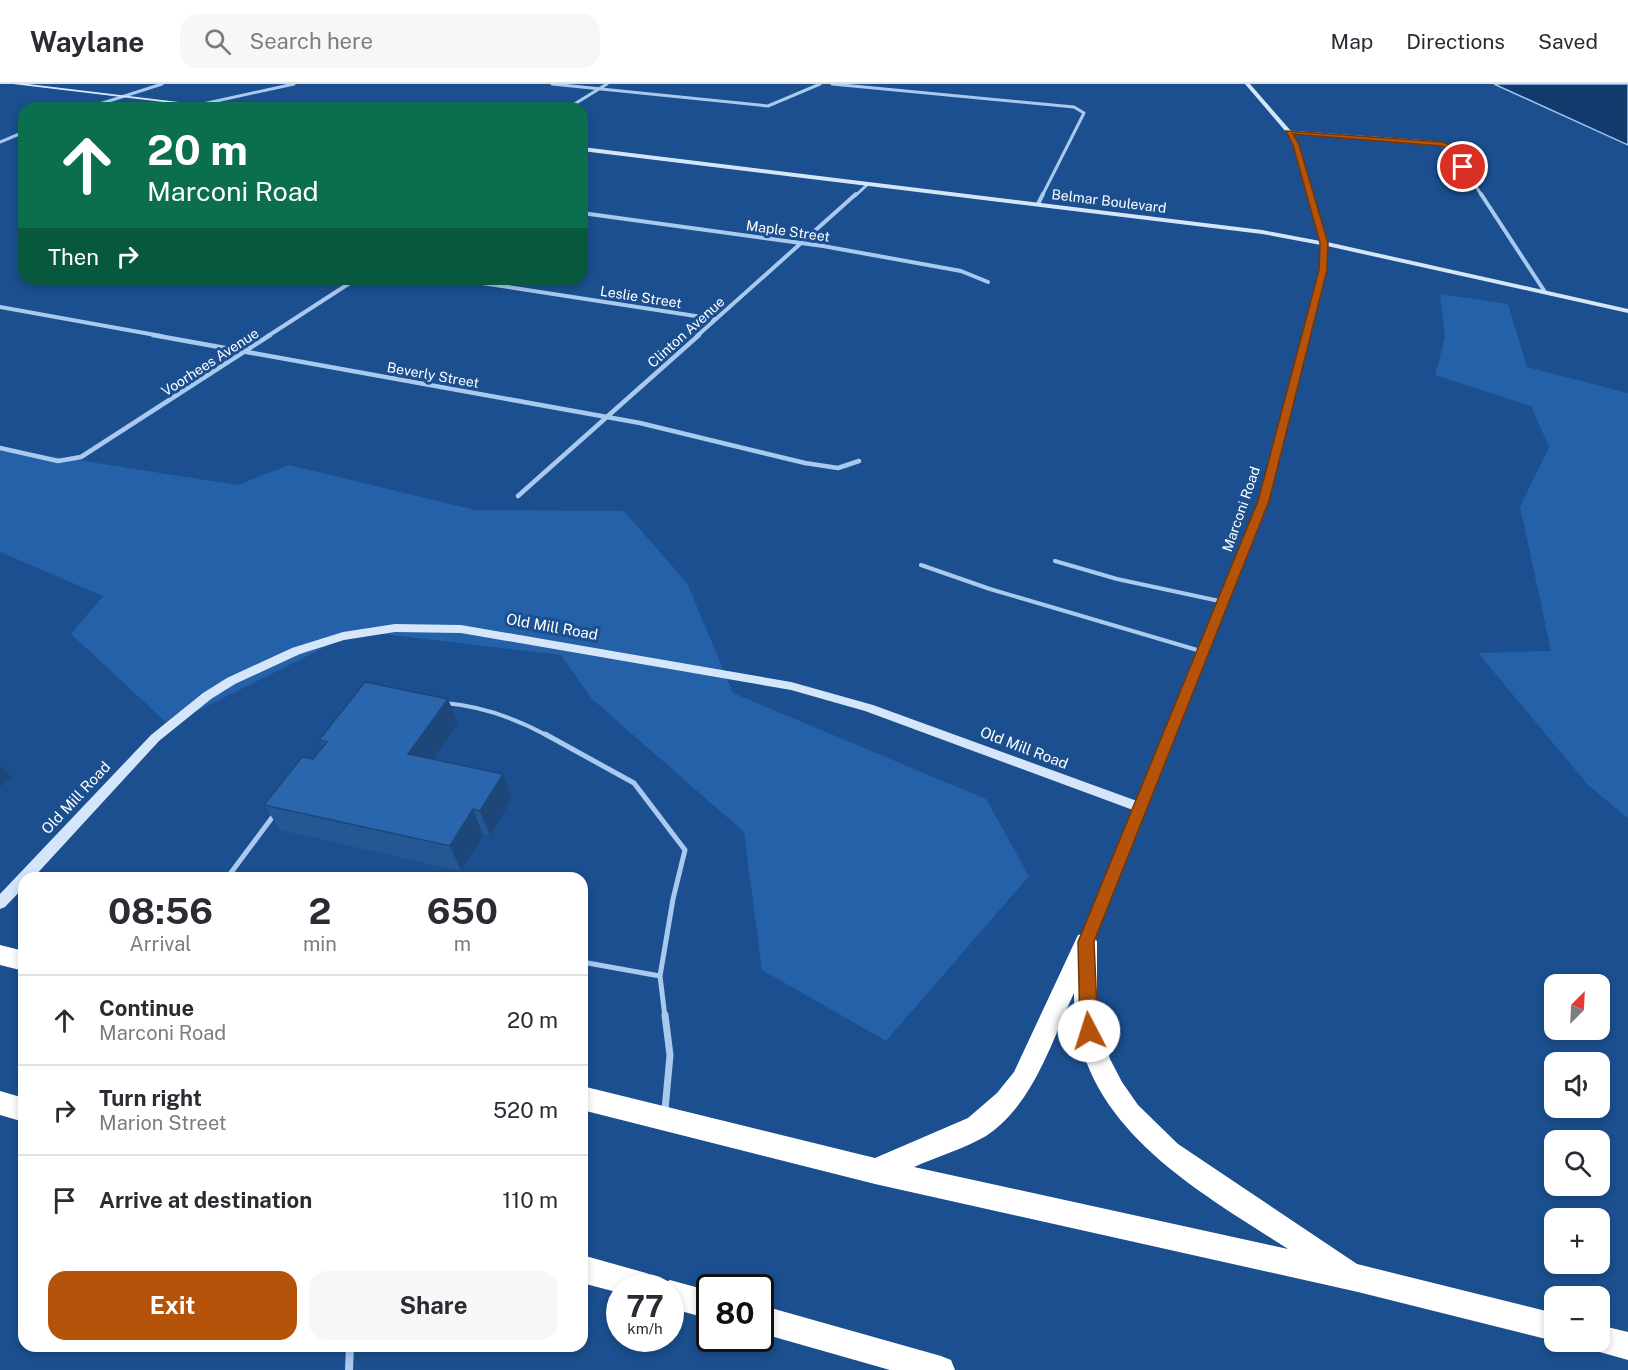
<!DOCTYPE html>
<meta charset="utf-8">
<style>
body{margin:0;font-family:"Public Sans",sans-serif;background:#f7f7f7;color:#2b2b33;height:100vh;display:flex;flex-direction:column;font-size:22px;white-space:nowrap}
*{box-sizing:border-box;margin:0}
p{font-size:20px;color:#7c7c81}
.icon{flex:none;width:33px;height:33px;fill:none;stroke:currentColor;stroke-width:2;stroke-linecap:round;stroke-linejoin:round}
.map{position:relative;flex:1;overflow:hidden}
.side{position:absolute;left:18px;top:788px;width:570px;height:480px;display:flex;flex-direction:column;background:#fff;border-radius:18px;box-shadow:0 3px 9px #0003}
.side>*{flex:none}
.guide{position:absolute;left:18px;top:18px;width:570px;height:183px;border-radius:18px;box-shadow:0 3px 9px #0003;background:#0b6e4f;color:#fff;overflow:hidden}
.needle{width:39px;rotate:24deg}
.controls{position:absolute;left:1544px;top:890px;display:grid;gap:12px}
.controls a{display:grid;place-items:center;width:66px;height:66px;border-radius:12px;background:#fff;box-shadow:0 3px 9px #0003;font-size:30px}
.speed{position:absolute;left:606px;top:1190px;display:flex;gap:12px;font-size:30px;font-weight:700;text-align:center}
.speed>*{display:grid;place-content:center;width:78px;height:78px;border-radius:50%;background:#fff;box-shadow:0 3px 9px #0003;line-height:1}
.speed small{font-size:15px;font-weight:400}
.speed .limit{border:3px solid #111;border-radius:9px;background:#fff;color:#111}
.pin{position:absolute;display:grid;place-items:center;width:51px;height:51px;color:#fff;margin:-26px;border:3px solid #fff;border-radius:50%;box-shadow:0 2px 6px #0007}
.me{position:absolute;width:66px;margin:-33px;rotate:355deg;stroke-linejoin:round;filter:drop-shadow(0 0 4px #0008)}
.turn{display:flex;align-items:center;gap:21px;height:126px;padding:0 30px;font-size:27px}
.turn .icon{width:78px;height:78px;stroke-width:2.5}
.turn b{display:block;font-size:42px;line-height:51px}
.then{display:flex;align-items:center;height:57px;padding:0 30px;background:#0003;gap:12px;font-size:22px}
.eta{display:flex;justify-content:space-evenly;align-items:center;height:102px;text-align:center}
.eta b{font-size:36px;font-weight:700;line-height:42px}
.action{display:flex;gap:12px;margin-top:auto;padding:12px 30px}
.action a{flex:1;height:69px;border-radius:18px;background:#b45309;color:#fff;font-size:24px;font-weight:700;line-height:69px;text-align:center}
.action a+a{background:#f7f7f7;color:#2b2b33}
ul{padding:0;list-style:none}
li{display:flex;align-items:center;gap:18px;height:90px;padding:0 30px;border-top:2px solid #e1e1e2}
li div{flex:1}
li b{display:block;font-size:22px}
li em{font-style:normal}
header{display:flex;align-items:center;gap:36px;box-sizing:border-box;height:84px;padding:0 30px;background:#fff;border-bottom:2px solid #e1e1e2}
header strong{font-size:28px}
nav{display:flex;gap:33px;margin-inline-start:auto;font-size:21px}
.search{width:420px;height:54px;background:#f7f7f7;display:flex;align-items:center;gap:15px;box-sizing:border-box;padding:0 21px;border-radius:18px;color:#7c7c81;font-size:22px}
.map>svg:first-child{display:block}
</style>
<header>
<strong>Waylane</strong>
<div class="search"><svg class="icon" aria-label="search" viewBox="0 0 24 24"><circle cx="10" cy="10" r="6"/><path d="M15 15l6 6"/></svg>Search here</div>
<nav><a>Map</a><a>Directions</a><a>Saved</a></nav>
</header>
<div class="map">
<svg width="1628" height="1286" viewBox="0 0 1628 1286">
<rect width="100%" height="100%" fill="#1b4f8f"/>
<path fill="#2461a8" d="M1440,210L1508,220L1527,283L1628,309V734L1588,701L1478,569L1551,567L1520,423L1549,363L1531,322L1435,291L1445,253Z
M0,364L238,401L289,381L475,426L624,427L687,499L733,609L986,715L1029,792L886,957L762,886L744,748L592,615L561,571L357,547L169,641L71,550L103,512L0,468Z"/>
<path fill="#123a6d" stroke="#9cc4f0" stroke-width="1.5" d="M1494,0H1628V61Z"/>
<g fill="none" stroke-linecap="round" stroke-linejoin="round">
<path stroke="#a9c9ee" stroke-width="4" d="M1055,477L1117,495L1224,518
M921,481L990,505L1204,568
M445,619C480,622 517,635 548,652"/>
<path stroke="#a9c9ee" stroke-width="5" d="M545,650L634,699L685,766L673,815L660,892L665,933
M227,794L274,731
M582,878L660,892"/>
<path stroke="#a9c9ee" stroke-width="7" d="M665,931L670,971L665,1026"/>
<path stroke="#a9c9ee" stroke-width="3" d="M552,0L768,22L820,0
M832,0L1074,23L1084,29L1042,112
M198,21L294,0
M87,24L162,0
M568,24L607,0
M1289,48L1430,58L1452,64L1482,112
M0,58L24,48
M855,112L868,100"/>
<path stroke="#a9c9ee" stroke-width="4" d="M1481,110L1545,208
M1038,120L1043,110
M582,129L823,162L961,187L988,198
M456,195L715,235
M0,223L161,252
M268,252L356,195
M697,252L856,110"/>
<path stroke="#a9c9ee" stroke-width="4.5" d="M153,251L640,339L805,379L838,384L859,377
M0,364L58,377L81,373L270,251
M518,412L699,251"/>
<path stroke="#a9c9ee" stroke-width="8" d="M349,1286L350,1262"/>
<path fill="#d6e6fa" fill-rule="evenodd" d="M13,0H28L229,24H213Z
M1245,0H1250L1291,47L1299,61L1327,158L1628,225V229L1327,162L1326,186L1269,417L1091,862L1086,864L1081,862L1079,858L1133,726L865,627L791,606L461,549L395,548L344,556L300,570L235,600L211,615L159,657L33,794H24V803L5,823L0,825V810L151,651L203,609L227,594L292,564L343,548L395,540L461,541L791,598L873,621L1137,717L1259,417L1320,186L1321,161L1262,150L582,67V63L1262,146L1320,157L1293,61L1287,49Z"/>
<path fill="#fff" fill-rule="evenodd" d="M1086,849L1094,851L1097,858V927L1101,949L1110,975L1122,998L1138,1021L1178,1060L1357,1180L1554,1229V1257L1358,1208L875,1100L582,1026V1002L875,1074L968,1034L997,1009L1014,988L1078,851ZM1074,909C1074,1039 1192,1103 1288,1165L914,1083C936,1073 966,1064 986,1052C1034,1020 1051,958 1074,909Z
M0,861L24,867V887L0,881Z
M0,1007L24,1014V1038L0,1031Z
M582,1171L646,1189L656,1193L659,1202L670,1196L710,1207V1235L670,1224V1203H620V1209L582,1199Z
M760,1221L941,1272L951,1276L955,1286H890L760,1249Z
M1599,1241L1628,1248V1276L1589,1265L1586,1257H1599Z"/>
</g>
<path fill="#245895" d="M448,615L458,640L434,676L512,715L490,752L483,751L461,787L280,746L264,721L313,675L323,663L319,656Z"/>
<path fill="#1d4779" d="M448,615L458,640L420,696L408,670Z
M0,681L11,693L0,703Z
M503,690L512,715L490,752L480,727Z
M473,725L483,751L461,787L450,762Z"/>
<path fill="#2a66ad" stroke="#1d4779" stroke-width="1.5" d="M365,598L448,615L408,670L503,690L480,727L473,725L450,762L264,721L302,673L313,675L327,658L319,656Z"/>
<path fill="#b45309" stroke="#753606" stroke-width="1.5" d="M1286,47L1443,58L1454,63L1467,83L1461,85L1449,65L1442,62L1293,50L1299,61L1328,159L1327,186L1269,417L1094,858L1098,947L1095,953L1089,955L1083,953L1080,947L1078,858L1258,417L1319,186L1320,159L1293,61Z"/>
<g text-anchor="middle" stroke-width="6" stroke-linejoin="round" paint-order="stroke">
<g font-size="14" fill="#fff" stroke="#1b4f8f">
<text transform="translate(1109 117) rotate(7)" y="5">Belmar Boulevard</text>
<text transform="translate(788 147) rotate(8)" y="5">Maple Street</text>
<text transform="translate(641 213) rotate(9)" y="5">Leslie Street</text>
<text transform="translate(686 248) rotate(-42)" y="5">Clinton Avenue</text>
<text transform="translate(210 278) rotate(-33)" y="5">Voorhees Avenue</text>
<text transform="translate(433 291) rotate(10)" y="5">Beverly Street</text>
<text transform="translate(1241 425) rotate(-71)" y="5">Marconi Road</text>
</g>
<g font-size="15" fill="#fff" stroke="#1b4f8f">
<text transform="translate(552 543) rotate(10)" y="5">Old Mill Road</text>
<text transform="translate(1024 664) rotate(21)" y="5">Old Mill Road</text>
<text transform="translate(76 714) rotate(-47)" y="5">Old Mill Road</text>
</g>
</g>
</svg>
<div class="controls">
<a><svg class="needle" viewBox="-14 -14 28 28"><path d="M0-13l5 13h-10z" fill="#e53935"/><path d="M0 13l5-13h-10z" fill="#7c7c81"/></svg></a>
<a><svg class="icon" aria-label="sound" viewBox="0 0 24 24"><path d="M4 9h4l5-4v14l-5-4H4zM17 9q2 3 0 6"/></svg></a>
<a><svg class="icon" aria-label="search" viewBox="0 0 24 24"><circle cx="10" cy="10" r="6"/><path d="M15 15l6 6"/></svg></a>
<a>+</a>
<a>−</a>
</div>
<div class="speed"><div>77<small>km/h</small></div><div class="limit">80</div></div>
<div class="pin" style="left:1463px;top:83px;background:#d93025"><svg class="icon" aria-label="arrive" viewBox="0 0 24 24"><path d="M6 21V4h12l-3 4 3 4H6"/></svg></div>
<svg class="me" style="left:1089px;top:947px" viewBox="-20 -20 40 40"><circle r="19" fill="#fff"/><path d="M0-13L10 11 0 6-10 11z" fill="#b45309"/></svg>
<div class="guide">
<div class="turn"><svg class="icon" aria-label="ahead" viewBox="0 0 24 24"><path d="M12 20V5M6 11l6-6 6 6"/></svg><div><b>20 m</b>Marconi Road</div></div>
<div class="then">Then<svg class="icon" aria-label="right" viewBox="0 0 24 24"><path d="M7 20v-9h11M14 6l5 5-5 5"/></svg></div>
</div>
<section class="side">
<div class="eta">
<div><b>08:56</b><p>Arrival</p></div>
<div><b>2</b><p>min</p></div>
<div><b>650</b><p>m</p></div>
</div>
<ul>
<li><svg class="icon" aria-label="ahead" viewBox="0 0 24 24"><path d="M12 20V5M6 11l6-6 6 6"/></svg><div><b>Continue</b><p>Marconi Road</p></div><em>20 m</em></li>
<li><svg class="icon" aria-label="right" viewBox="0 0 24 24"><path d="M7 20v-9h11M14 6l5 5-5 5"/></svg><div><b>Turn right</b><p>Marion Street</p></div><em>520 m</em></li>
<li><svg class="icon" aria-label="arrive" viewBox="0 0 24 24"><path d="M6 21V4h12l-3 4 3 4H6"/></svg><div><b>Arrive at destination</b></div><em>110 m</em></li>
</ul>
<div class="action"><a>Exit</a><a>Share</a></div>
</section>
</div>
